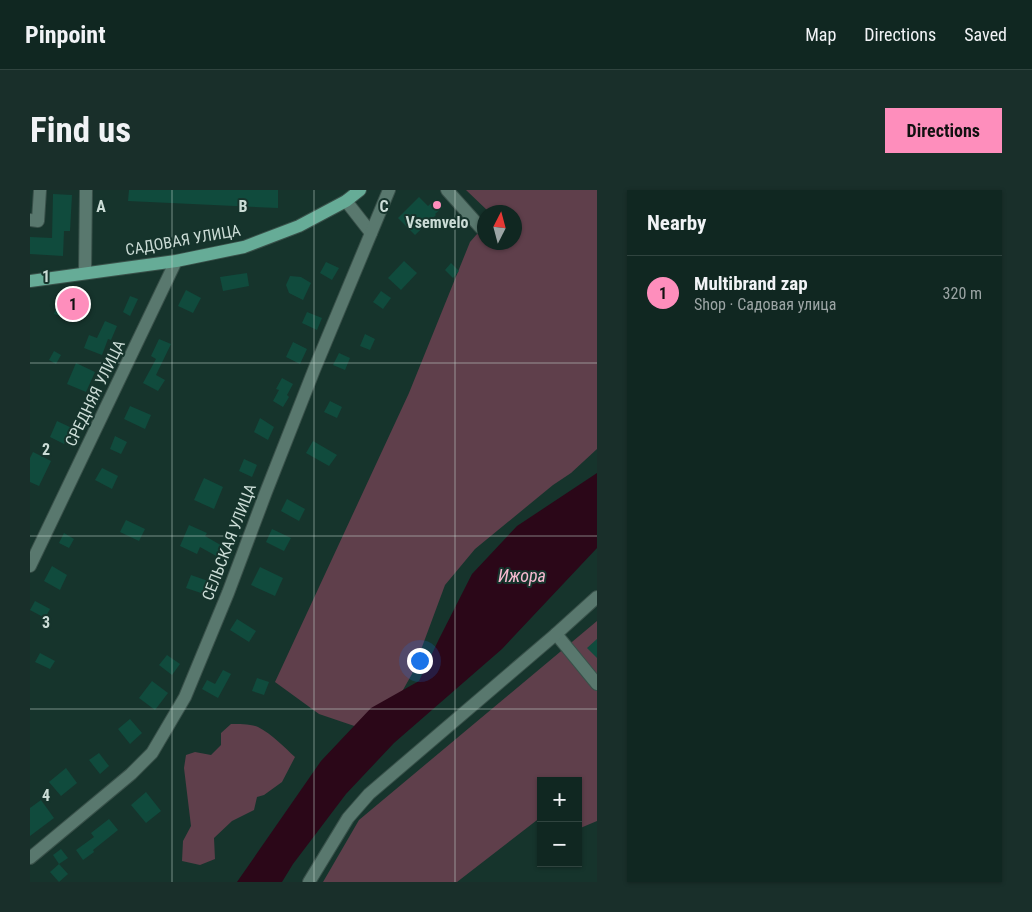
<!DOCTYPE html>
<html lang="en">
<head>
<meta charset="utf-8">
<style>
  :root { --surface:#102721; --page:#192f2a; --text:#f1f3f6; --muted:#9ca5a5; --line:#30443f; --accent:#fe8ebc }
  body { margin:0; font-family:"Roboto Condensed",sans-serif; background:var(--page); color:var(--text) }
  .controls { position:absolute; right:15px; bottom:15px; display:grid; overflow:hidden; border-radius:0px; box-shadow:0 1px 4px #0004 }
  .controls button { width:45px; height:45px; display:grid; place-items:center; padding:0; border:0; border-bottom:1px solid var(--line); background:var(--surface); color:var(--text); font:25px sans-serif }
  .compass { position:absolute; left:447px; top:15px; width:45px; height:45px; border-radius:50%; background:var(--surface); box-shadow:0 1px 4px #0004; rotate:6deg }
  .you { position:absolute; left:389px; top:470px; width:18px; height:18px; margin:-12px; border:4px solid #fff; border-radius:50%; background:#1a73e8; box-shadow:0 0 0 8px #1a73e833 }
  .badge { display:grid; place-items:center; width:32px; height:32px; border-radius:50%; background:var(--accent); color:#111; font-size:16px; font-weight:700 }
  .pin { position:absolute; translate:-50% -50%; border:2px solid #fff; box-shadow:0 1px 5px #0006 }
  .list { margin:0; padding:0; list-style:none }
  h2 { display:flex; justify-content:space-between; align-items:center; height:65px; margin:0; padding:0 20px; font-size:21px }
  h2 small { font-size:16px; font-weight:400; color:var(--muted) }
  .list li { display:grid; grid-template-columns:32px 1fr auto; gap:15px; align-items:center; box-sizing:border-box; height:75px; padding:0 20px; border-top:1px solid var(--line) }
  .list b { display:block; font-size:19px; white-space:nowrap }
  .list p { margin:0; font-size:16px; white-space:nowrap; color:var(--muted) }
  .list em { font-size:16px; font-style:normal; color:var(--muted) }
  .map { position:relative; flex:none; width:567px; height:692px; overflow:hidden; border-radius:0px }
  header { display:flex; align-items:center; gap:30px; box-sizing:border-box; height:70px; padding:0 25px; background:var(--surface); border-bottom:1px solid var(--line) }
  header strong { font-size:24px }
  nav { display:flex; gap:28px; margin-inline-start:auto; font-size:18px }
  .intro { display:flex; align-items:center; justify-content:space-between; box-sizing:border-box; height:120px; padding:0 30px }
  h1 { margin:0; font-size:35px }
  .button { padding:12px 22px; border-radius:0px; background:var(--accent); color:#111; font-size:18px; font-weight:700 }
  main { display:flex; gap:30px; padding:0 30px }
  aside { flex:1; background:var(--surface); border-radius:0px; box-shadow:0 1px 4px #0004 }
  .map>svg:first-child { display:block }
</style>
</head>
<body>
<header>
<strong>Pinpoint</strong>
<nav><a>Map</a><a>Directions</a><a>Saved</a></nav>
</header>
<div class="intro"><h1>Find us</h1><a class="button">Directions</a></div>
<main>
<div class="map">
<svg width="567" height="692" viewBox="0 0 567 692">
  <rect width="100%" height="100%" fill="#16342c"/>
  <g fill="#5f3f4b">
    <polygon points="436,0 567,0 567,259 541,283 523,295 445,359 415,395 382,484 348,544 289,524 245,492 379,203 440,52 454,36 454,52 484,52 484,22 459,22"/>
    <polygon points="567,431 567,631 548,639 548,591 511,591 511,627 427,692 293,692 329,630"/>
    <path d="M 201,534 C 209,534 221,534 228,537 C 242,544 254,557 265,567 L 252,592 L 234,605 L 227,607 L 224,620 L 202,631 L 184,648 L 185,669 L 170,675 L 152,671 L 153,651 L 161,636 L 154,578 L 156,565 L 165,562 L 181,565 L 191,555 L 191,543 Z"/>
  </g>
  <polygon fill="#2b0718" points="567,283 567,358 472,459 364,553 316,604 263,674 252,692 207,692 291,571 341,518 389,491 409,449 442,384 487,336"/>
  <g fill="#104b3d">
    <polygon points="99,0 248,0 248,18 98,11"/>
    <polygon points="23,4 42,5 40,41 34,41 33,66 0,64 0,47 22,48"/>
    <polygon points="389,7 398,16 406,9 413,17 405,24 406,25 385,45 368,28"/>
    <polygon points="374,71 387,83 371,100 358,88"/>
    <polygon points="296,72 309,78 302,90 290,83"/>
    <polygon points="421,73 429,81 423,88 415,80"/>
    <polygon points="217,83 219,96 193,101 190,87"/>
    <polygon points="260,86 271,87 281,93 273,110 259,103 256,95"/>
    <polygon points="156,100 171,108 163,123 148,116"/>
    <polygon points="351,101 361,108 353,119 343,112"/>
    <polygon points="100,106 108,109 100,126 93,122"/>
    <polygon points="28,112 45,112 39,129 24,124"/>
    <polygon points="277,122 292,128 287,140 272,133"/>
    <polygon points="75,131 87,136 81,150 78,149 72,165 54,158 59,145 67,148"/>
    <polygon points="335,144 345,149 340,160 330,156"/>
    <polygon points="129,149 141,154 126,185 135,190 128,201 113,193 126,169 121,166"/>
    <polygon points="263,152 277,159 270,174 256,167"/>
    <polygon points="24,161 31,165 26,174 19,170"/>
    <polygon points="309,163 320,168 315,180 303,175"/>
    <polygon points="46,173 65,182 56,202 37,194"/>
    <polygon points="252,188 263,194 257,205 259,207 253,217 243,211 249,200 246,199"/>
    <polygon points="300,211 312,217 307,228 294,222"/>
    <polygon points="100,216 121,225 115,239 94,229"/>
    <polygon points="230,228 244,237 238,250 224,242"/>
    <polygon points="27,231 42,238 34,254 20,247"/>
    <polygon points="85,246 97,252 91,264 80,259"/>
    <polygon points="283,251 307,265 299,276 276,263"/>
    <polygon points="3,262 21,271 9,296 0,292 0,268"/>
    <polygon points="214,269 227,275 222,287 209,281"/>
    <polygon points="72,278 88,286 82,299 65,290"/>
    <polygon points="174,288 193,297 184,319 164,310"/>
    <polygon points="257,309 275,319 269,331 251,321"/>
    <polygon points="96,330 115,339 109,351 90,342"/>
    <polygon points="159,335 177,343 175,346 194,357 188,367 170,357 167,364 150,356"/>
    <polygon points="242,339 261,348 254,361 236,352"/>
    <polygon points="34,343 44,349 39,358 29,353"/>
    <polygon points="22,376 37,385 30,400 14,391"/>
    <polygon points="230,377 253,388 245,406 221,395"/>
    <polygon points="161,385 178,391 174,404 156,398"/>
    <polygon points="5,411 20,419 15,428 0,420"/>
    <polygon points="207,429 226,441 219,452 200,440"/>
    <polygon points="567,449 567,468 557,458"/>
    <polygon points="10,463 25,471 20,479 5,472"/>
    <polygon points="137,465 150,474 142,485 129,475"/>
    <polygon points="193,480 201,484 188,508 172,499 177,490 185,494"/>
    <polygon points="227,488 239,492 234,505 222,501"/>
    <polygon points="122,491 138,503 125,520 109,508"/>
    <polygon points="100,529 112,543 100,554 88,539"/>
    <polygon points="69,563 79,576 70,584 59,570"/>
    <polygon points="36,578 47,593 31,606 19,592"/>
    <polygon points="116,602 131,621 116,633 101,615"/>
    <polygon points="11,610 24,628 0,646 0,618"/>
    <polygon points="79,629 88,640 63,660 64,662 53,670 46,660 64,647 61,643"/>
    <polygon points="31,659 38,668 29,674 23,665"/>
    <polygon points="29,674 38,684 29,692 20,682"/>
  </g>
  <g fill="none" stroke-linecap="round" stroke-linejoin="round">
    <g stroke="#39514a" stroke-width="14">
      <g id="minor">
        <polyline points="417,0 451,38"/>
        <polyline points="316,11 341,43"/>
        <polyline points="0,30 8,31 10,0"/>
        <polyline points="55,83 56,0"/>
        <polyline points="0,376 146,71"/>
        <polyline points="526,444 567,494"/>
        <polyline points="0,668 101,584 122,563 155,507 198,403 236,302 284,180 359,0"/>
        <polyline points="279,692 318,628 339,604 526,444 567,407"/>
      </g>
    </g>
    <g stroke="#39514a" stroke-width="14">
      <polyline id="major" points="0,91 146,71 214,57 269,36 316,11 330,0"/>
    </g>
    <use href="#minor" stroke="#59786e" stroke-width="12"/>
    <use href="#major" stroke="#66ac97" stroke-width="12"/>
  </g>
  <path fill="none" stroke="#cbdcd6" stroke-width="1" stroke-opacity="0.55" d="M 142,0 L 142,692M 284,0 L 284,692M 425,0 L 425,692M 0,173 L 567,173M 0,346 L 567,346M 0,519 L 567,519"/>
  <circle fill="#fe8ebc" stroke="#16342c" stroke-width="2" cx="407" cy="15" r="5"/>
  <g text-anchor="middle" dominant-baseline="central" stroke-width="4" stroke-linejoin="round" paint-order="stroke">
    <g font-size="16" font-weight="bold" fill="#cbdcd6" stroke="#16342c">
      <text x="407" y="32">Vsemvelo</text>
    </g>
    <g font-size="16" fill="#cbdcd6" stroke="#16342c">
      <text transform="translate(153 50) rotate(-10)">САДОВАЯ УЛИЦА</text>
      <text transform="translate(65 203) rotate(-64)">СРЕДНЯЯ УЛИЦА</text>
      <text transform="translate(199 352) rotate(-69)">СЕЛЬСКАЯ УЛИЦА</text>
    </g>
    <g font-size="18" font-style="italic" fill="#f7bad1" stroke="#16342c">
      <text x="492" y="385">Ижора</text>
    </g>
  </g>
  <g font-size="16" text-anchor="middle" font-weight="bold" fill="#cbdcd6" stroke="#16342c" stroke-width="4" stroke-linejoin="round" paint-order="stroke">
    <text x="71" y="22">A</text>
    <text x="213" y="22">B</text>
    <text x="354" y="22">C</text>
    <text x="16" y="92">1</text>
    <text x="16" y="265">2</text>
    <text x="16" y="438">3</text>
    <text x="16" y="611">4</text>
  </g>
</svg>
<div class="controls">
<button>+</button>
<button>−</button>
</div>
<svg class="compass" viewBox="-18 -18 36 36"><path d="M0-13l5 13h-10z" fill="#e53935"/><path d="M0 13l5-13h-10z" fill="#9ca5a5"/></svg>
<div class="you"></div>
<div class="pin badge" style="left:43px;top:114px">1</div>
</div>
<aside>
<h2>Nearby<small></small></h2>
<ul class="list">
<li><span class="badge">1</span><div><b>Multibrand zap</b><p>Shop · Садовая улица</p></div><em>320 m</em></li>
</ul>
</aside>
</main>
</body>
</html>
